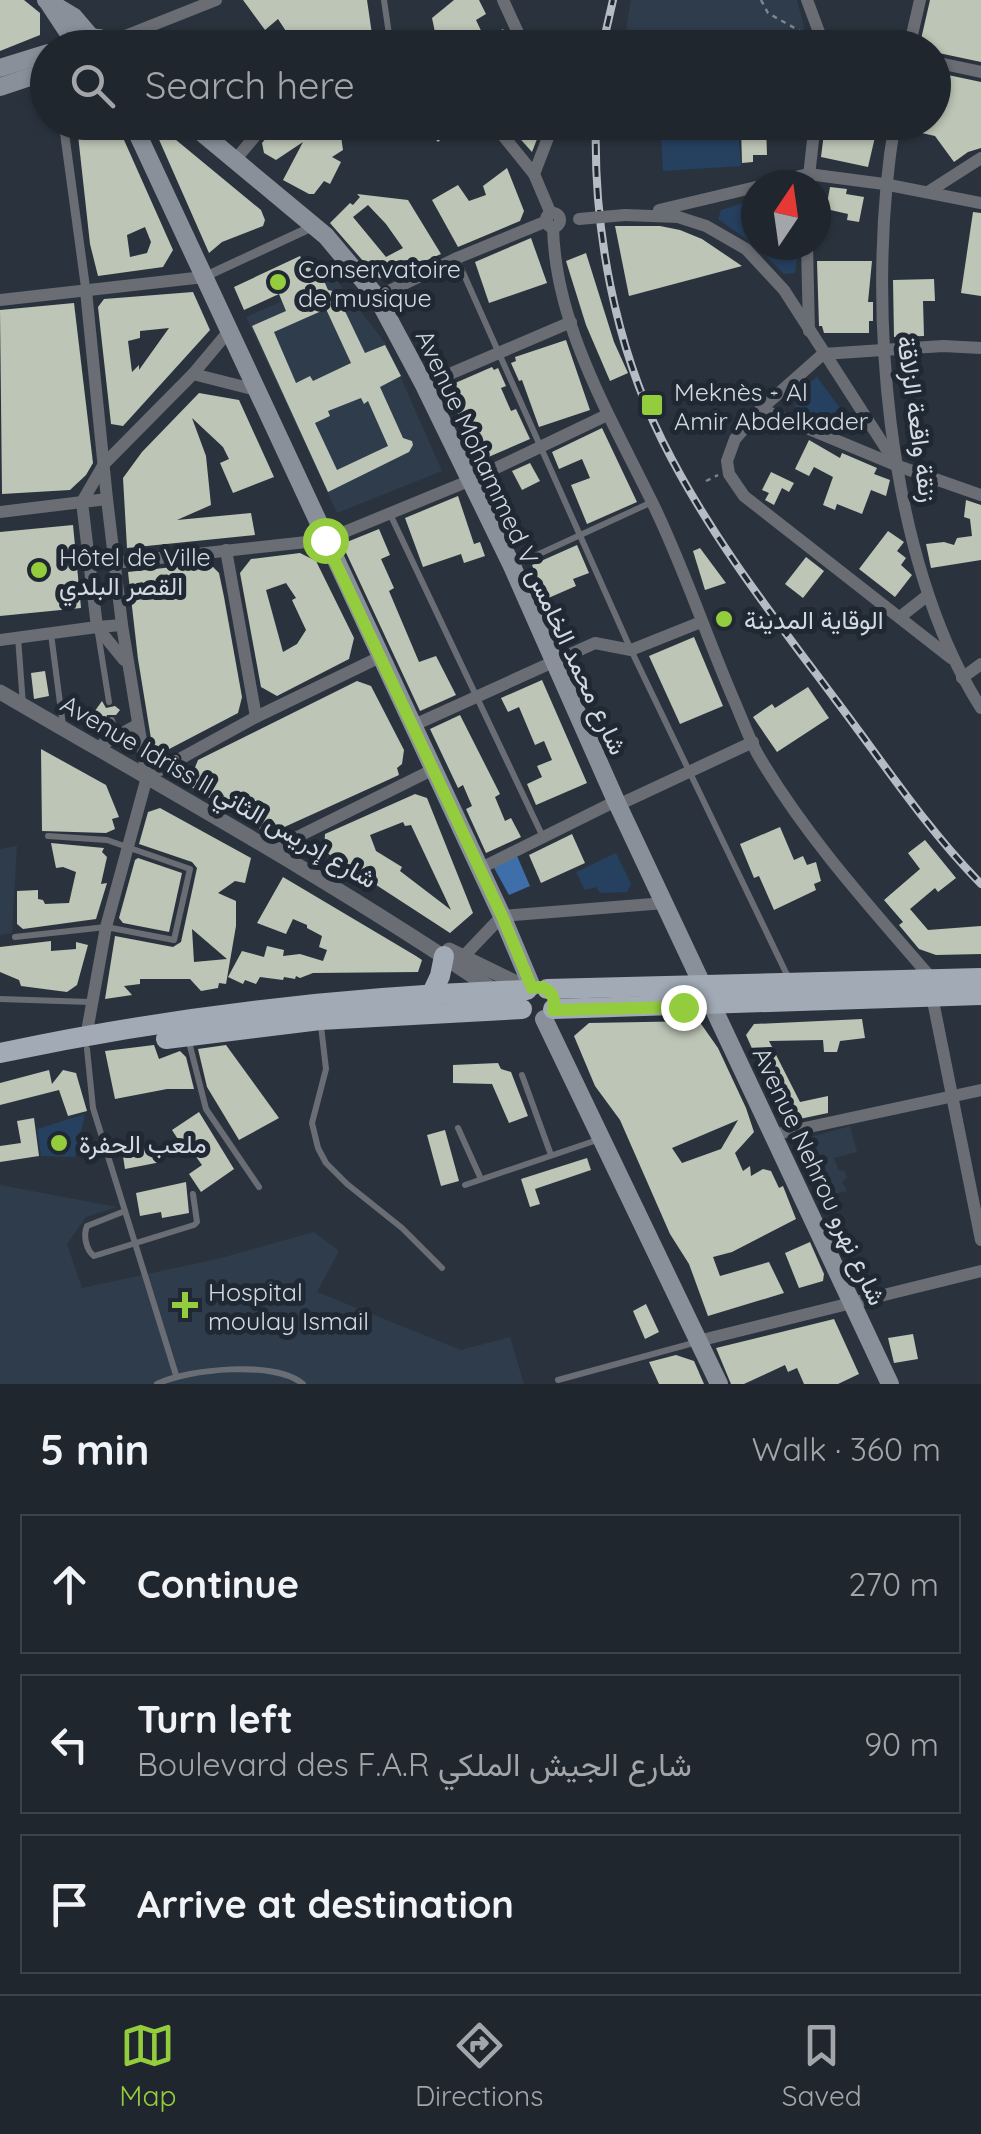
<!DOCTYPE html>
<html lang="en">
<head>
<meta charset="utf-8">
<style>
  :root { --surface:#20262e; --page:#282e36; --text:#f1f3f6; --muted:#a2a5aa; --line:#3d434a; --accent:#93cd3d }
  body { margin:0; font-family:Quicksand,Vazirmatn,sans-serif; background:var(--page); color:var(--text) }
  .compass { position:absolute; left:741px; top:170px; width:90px; height:90px; border-radius:50%; background:var(--surface); box-shadow:0 2px 8px #0004; rotate:13deg }
  .stop { position:absolute; width:30px; height:30px; margin:-22px; border:8px solid #93cd3d; border-radius:50%; background:#fff }
  .stop.end { background:#93cd3d; border-color:#fff; box-shadow:0 2px 10px #0008 }
  .list { margin:0; padding:0; list-style:none }
  h2 { display:flex; justify-content:space-between; align-items:center; height:130px; margin:0; padding:0 40px; font-size:42px }
  h2 small { font-size:32px; font-weight:400; color:var(--muted) }
  .list li { display:grid; grid-template-columns:65px 1fr auto; gap:30px; align-items:center; box-sizing:border-box; height:140px; margin:0 20px 20px; padding:0 20px; border:2px solid var(--line); border-radius:0px }
  .list b { display:block; font-size:38px; white-space:nowrap }
  .list p { margin:0; font-size:32px; white-space:nowrap; color:var(--muted) }
  .list em { font-size:32px; font-style:normal; color:var(--muted) }
  .icon { flex:none; width:55px; height:55px; fill:none; stroke:currentColor; stroke-width:2; stroke-linecap:round; stroke-linejoin:round }
  .map { position:relative; flex:none; width:981px; height:1384px; overflow:hidden }
  .search { position:absolute; background:var(--surface); box-shadow:0 2px 8px #0004; left:30px; right:30px; top:30px; height:110px; display:flex; align-items:center; gap:25px; box-sizing:border-box; padding:0 35px; border-radius:55px; color:var(--muted); font-size:38px }
  .sheet { height:610px; background:var(--surface) }
  nav { display:flex; justify-content:space-around; align-items:center; box-sizing:border-box; height:140px; border-top:2px solid var(--line); background:var(--surface); font-size:28px; color:var(--muted) }
  nav a { display:grid; justify-items:center; gap:5px }
  nav .on { color:var(--accent) }
  .map>svg:first-child { display:block }
</style>
</head>
<body>
<div class="map">
<svg width="981" height="1384" viewBox="0 0 981 1384">
  <rect width="100%" height="100%" fill="#2a333d"/>
  <g fill="#2f3c4c">
    <polygon points="631,0 797,0 809,47 623,48"/>
    <polygon points="335,278 386,344 442,471 337,513 246,317"/>
    <polygon points="17,846 12,933 0,935 0,849"/>
    <polygon points="850,1126 857,1152 834,1158 839,1171 844,1170 847,1177 842,1182 847,1191 822,1197 802,1151 807,1138"/>
    <polygon points="0,1185 117,1207 86,1217 67,1244 82,1288 217,1259 314,1232 339,1251 317,1292 461,1350 510,1337 524,1384 0,1384"/>
  </g>
  <g fill="#264060">
    <polygon points="738,128 741,166 663,171 661,133"/>
    <polygon points="756,199 756,245 799,245 795,273 784,274 756,246 718,219 721,210"/>
    <polygon points="817,377 860,435 798,417 793,395"/>
    <polygon points="616,853 631,884 627,892 600,893 596,887 585,890 576,872"/>
    <polygon points="85,1114 75,1157 41,1156 37,1129"/>
  </g>
  <polygon fill="#3f6faa" points="517,856 530,886 509,895 493,866"/>
  <g fill="#bdc5b6" fill-rule="evenodd">
    <polygon points="0,0 24,0 40,13 40,35 0,51"/>
    <polygon points="243,0 367,0 374,48 297,48 278,19 265,30"/>
    <polygon points="454,0 479,0 486,14 476,20 485,39 503,29 512,48 431,48 435,32 432,18"/>
    <polygon points="930,0 981,0 981,62 934,52 934,48 919,48"/>
    <polygon points="663,32 663,48 641,48 640,34"/>
    <polygon points="934,72 981,82 981,148 968,152 954,162 935,136 904,129 905,122 934,122"/>
    <path d="M 92,122 L 116,122 L 173,250 L 163,267 L 98,276 L 90,244 L 77,126 ZM 145,227 L 151,242 L 147,253 L 130,257 L 127,235 Z"/>
    <polygon points="290,122 361,122 341,136 343,150 332,157 341,162 330,184 324,181 314,194 309,194 283,180 303,142 276,160 264,153 262,143 276,126 291,134"/>
    <polygon points="420,122 460,122 438,142"/>
    <polygon points="505,122 538,122 539,134 532,152"/>
    <polygon points="766,125 767,155 753,155 753,162 742,163 741,126"/>
    <polygon points="825,125 875,137 868,167 821,157"/>
    <polygon points="164,130 261,210 265,220 263,226 222,242 209,253 157,135"/>
    <polygon points="507,168 524,211 520,221 458,247 432,200 458,185 469,201 486,195 483,186"/>
    <polygon points="830,187 847,189 846,194 864,197 859,222 847,220 848,214 826,209"/>
    <path d="M 357,194 L 408,200 L 441,254 L 390,276 L 387,280 L 377,277 L 330,223 L 350,203 L 353,205 L 360,197 ZM 368,205 L 386,224 L 403,248 L 386,257 L 353,217 Z"/>
    <polygon points="973,212 981,213 981,296 961,293"/>
    <polygon points="615,226 660,226 680,230 702,239 742,266 629,296"/>
    <polygon points="531,238 547,283 489,303 475,262"/>
    <polygon points="586,253 614,342 628,373 610,381 586,325 566,261"/>
    <path d="M 300,256 L 305,267 L 316,262 L 328,290 L 342,293 L 342,305 L 365,353 L 385,345 L 401,376 L 380,387 L 403,438 L 412,441 L 413,445 L 409,452 L 328,492 L 252,326 L 286,311 L 279,294 L 244,310 L 234,287 ZM 326,309 L 351,363 L 313,381 L 310,376 L 296,383 L 274,332 ZM 361,398 L 364,404 L 368,401 L 388,446 L 337,470 L 315,423 L 330,416 L 328,411 Z"/>
    <polygon points="817,261 872,261 868,302 873,302 873,321 869,321 869,333 824,333 822,326 819,326"/>
    <polygon points="934,279 935,301 923,301 924,336 894,337 893,280"/>
    <path d="M 193,292 L 210,330 L 123,426 L 111,424 L 98,307 L 104,299 ZM 169,328 L 139,370 L 139,365 L 132,372 L 128,341 L 140,338 L 140,331 Z"/>
    <polygon points="74,303 93,463 86,475 70,490 2,494 0,310"/>
    <polygon points="566,340 590,410 539,427 522,380 519,381 511,363 516,361 515,357"/>
    <polygon points="492,367 494,370 498,368 506,386 501,388 511,411 516,409 530,439 479,461 446,387"/>
    <polygon points="199,393 239,400 274,477 233,493 220,463 229,459 223,447 192,418 206,456 211,505 177,520 251,513 255,535 127,548 123,478 142,452"/>
    <polygon points="602,428 637,502 587,524 571,485 590,478 582,459 559,469 552,452"/>
    <polygon points="809,440 840,458 842,453 877,468 874,474 890,480 886,496 871,490 862,514 837,504 835,510 823,505 833,477 814,467 809,476 795,469"/>
    <polygon points="530,463 540,481 522,490 512,471"/>
    <polygon points="771,472 794,483 789,492 782,488 774,505 765,500 769,493 762,490"/>
    <polygon points="458,496 474,544 480,542 485,556 464,563 461,554 423,567 405,518"/>
    <polygon points="966,500 981,505 981,560 931,568 926,544 944,542 954,545 957,538 972,536 970,519 964,517"/>
    <polygon points="73,525 81,608 0,616 0,532"/>
    <polygon points="379,529 390,555 381,559 394,588 389,591 419,662 436,656 456,695 420,711 342,544"/>
    <polygon points="888,531 904,542 897,551 906,558 901,565 912,575 895,597 859,569"/>
    <polygon points="577,545 589,573 573,579 576,586 546,599 532,565"/>
    <polygon points="700,548 726,583 705,590 693,551"/>
    <path d="M 300,553 L 316,561 L 354,638 L 349,659 L 277,696 L 261,687 L 240,573 L 251,559 ZM 286,583 L 296,598 L 292,600 L 306,630 L 297,644 L 283,652 L 266,590 Z"/>
    <polygon points="806,557 824,571 803,598 785,584"/>
    <polygon points="209,563 219,573 224,597 242,697 238,713 154,757 138,659 128,572"/>
    <polygon points="694,637 723,706 680,724 649,656"/>
    <polygon points="45,671 49,696 34,699 31,673"/>
    <polygon points="542,680 587,783 536,805 527,784 542,777 537,766 552,760 544,741 535,745 519,707 508,712 501,698"/>
    <polygon points="357,681 371,686 404,750 402,764 397,768 399,775 269,834 188,785 198,760"/>
    <polygon points="808,687 829,718 777,752 753,717 772,704 775,708"/>
    <polygon points="102,701 106,708 115,706 120,710 116,715 107,715 103,732 87,722"/>
    <polygon points="460,715 500,794 495,797 505,821 511,818 521,837 486,853 466,809 472,806 463,785 458,788 430,729"/>
    <polygon points="41,749 106,785 119,817 112,819 115,829 106,833 42,831"/>
    <path d="M 415,794 L 427,798 L 473,913 L 450,933 L 324,851 L 325,834 ZM 403,822 L 405,826 L 411,825 L 451,910 L 400,871 L 402,867 L 376,851 L 370,835 Z"/>
    <path d="M 160,808 L 251,858 L 245,883 L 235,881 L 218,893 L 236,901 L 236,926 L 226,984 L 219,983 L 218,988 L 201,991 L 190,979 L 140,979 L 140,984 L 124,986 L 132,995 L 105,999 L 115,936 L 173,947 L 181,942 L 197,868 L 192,862 L 139,844 L 148,812 ZM 192,929 L 227,959 L 194,962 Z"/>
    <polygon points="780,827 794,860 803,856 807,865 816,862 821,881 814,884 816,890 774,910 759,876 754,878 740,844"/>
    <polygon points="572,834 585,863 541,883 529,855"/>
    <polygon points="925,840 956,878 938,892 935,888 910,909 928,930 981,926 981,954 936,955 919,949 899,925 903,922 884,900 920,869 908,853"/>
    <polygon points="51,843 104,848 102,852 107,857 101,884 107,883 96,919 23,929 17,924 17,891 38,890 38,899 43,900 45,904 69,903 76,872 63,867 56,868"/>
    <polygon points="138,858 182,873 169,932 123,923 119,918 135,860"/>
    <polygon points="283,877 416,956 422,960 418,972 313,973 300,978 296,976 295,979 284,977 283,980 260,977 256,984 245,980 243,984 228,977 242,951 264,957 267,946 284,950 283,956 300,954 323,961 327,950 319,947 322,936 307,928 307,925 293,919 286,934 257,923"/>
    <polygon points="51,941 51,951 76,949 76,942 88,945 77,985 67,992 21,986 19,980 0,972 0,947"/>
    <polygon points="862,1019 865,1038 840,1041 837,1052 824,1052 823,1040 769,1041 800,1102 828,1096 828,1113 785,1122 746,1035 754,1024"/>
    <path d="M 699,1021 L 718,1048 L 746,1108 L 754,1132 L 735,1153 L 743,1171 L 750,1166 L 751,1176 L 763,1169 L 771,1171 L 779,1188 L 783,1186 L 796,1219 L 732,1252 L 713,1257 L 720,1276 L 769,1262 L 784,1293 L 708,1316 L 689,1264 L 670,1234 L 620,1120 L 595,1086 L 574,1036 L 589,1023 ZM 738,1120 L 721,1149 L 682,1163 L 672,1148 Z"/>
    <polygon points="154,1045 159,1059 180,1051 186,1057 194,1089 167,1089 115,1099 105,1051"/>
    <polygon points="226,1045 279,1118 239,1140 207,1087 198,1049"/>
    <polygon points="498,1063 501,1069 511,1072 528,1116 509,1123 492,1084 453,1083 453,1065"/>
    <polygon points="49,1070 52,1084 63,1070 76,1073 87,1111 68,1116 59,1090 0,1105 0,1083"/>
    <polygon points="199,1112 234,1169 201,1192 189,1174 202,1165 189,1147 185,1150 172,1130"/>
    <polygon points="34,1118 39,1156 0,1162 0,1146 21,1143 17,1121"/>
    <polygon points="445,1130 459,1181 441,1186 427,1135"/>
    <polygon points="153,1144 161,1162 125,1169 122,1150"/>
    <polygon points="587,1158 591,1170 535,1189 540,1204 530,1207 521,1179"/>
    <polygon points="186,1182 189,1213 162,1218 161,1212 140,1216 136,1193"/>
    <polygon points="810,1242 824,1274 823,1281 799,1288 785,1253"/>
    <polygon points="646,1304 659,1332 645,1339 633,1311"/>
    <polygon points="834,1319 859,1374 838,1384 804,1384 797,1368 788,1372 785,1365 744,1384 731,1384 716,1348"/>
    <polygon points="913,1334 918,1359 894,1363 888,1338"/>
    <polygon points="676,1355 694,1361 704,1384 659,1384 649,1362"/>
  </g>
  <g fill="none" stroke-linecap="round" stroke-linejoin="round">
    <g stroke="#7e858e" stroke-width="2.5" stroke-dasharray="5 5" stroke-linecap="butt">
      <polyline points="761,0 768,13 805,34 808,32"/>
      <polyline points="706,481 718,475"/>
    </g>
    <g stroke="#6a6e74" stroke-width="6">
      <polyline points="384,0 391,48"/>
      <polyline points="457,259 631,650 789,979"/>
      <polyline points="390,514 543,837"/>
      <polyline points="513,566 652,502"/>
      <polyline points="98,633 109,702"/>
      <polyline points="51,634 63,726"/>
      <polyline points="18,637 23,705"/>
      <polyline points="112,720 115,737"/>
      <polyline points="15,937 106,927 174,940 190,869 107,840 48,836"/>
      <polyline points="0,999 90,1002"/>
      <polyline points="321,1026 326,1069 312,1123 318,1148 326,1163 347,1184 402,1228 442,1268"/>
      <polyline points="189,1042 206,1109 259,1187"/>
      <polyline points="87,1049 93,1108 176,1375"/>
      <polyline points="522,1075 551,1155"/>
      <polyline points="458,1128 481,1179"/>
      <polyline points="465,1185 600,1139"/>
      <path d="M 125,1211 L 87,1226 C 83,1235 86,1250 94,1256 L 194,1225 L 197,1222 L 193,1194"/>
      <polyline points="558,1380 697,1342"/>
      <path d="M 157,1384 C 188,1369 275,1360 303,1384"/>
    </g>
    <g stroke="#6a6e74" stroke-width="9">
      <polyline points="63,122 86,291"/>
      <polyline points="204,277 314,226"/>
    </g>
    <g stroke="#6a6e74" stroke-width="12">
      <polyline points="503,0 525,48"/>
      <polyline points="807,0 825,48"/>
      <polyline points="110,42 216,0"/>
      <polyline points="826,43 852,48"/>
      <polyline points="909,48 920,0"/>
      <polyline points="934,62 981,72"/>
      <polyline points="492,122 534,174 551,214"/>
      <path d="M 895,122 C 865,295 885,558 981,708"/>
      <polyline points="235,160 267,122"/>
      <polyline points="534,174 549,135 548,122"/>
      <polyline points="763,185 808,174 884,184 981,203"/>
      <polyline points="808,185 815,122"/>
      <polyline points="928,192 981,158"/>
      <polyline points="659,210 756,187"/>
      <circle cx="553" cy="220" r="7"/>
      <polyline points="625,215 678,217 706,226 746,249 784,290 896,464"/>
      <path d="M 553,227 C 555,325 610,416 652,502 C 683,565 705,633 733,698 C 741,716 748,736 757,753 C 805,836 871,908 933,980"/>
      <polyline points="807,245 809,331"/>
      <polyline points="86,291 107,499"/>
      <polyline points="377,297 457,258 547,221"/>
      <polyline points="0,300 204,277"/>
      <polyline points="193,374 256,390"/>
      <polyline points="424,385 571,322"/>
      <polyline points="761,409 898,466 981,495"/>
      <polyline points="82,502 104,464 193,374 229,331"/>
      <polyline points="0,512 107,499 122,625 97,627 82,502"/>
      <polyline points="226,550 256,717"/>
      <polyline points="114,563 325,540 471,480 607,415"/>
      <polyline points="900,617 928,595"/>
      <polyline points="0,640 97,627 124,660"/>
      <polyline points="951,658 744,496 729,474 727,461 735,439 761,409 823,354 943,346 981,348"/>
      <polyline points="962,678 981,664"/>
      <polyline points="412,726 595,643 631,650 701,622"/>
      <polyline points="96,748 137,725"/>
      <polyline points="147,777 256,717 380,657"/>
      <polyline points="618,805 753,742"/>
      <polyline points="273,849 432,770"/>
      <polyline points="479,869 616,801"/>
      <polyline points="463,957 502,916 665,903"/>
      <polyline points="932,996 981,1240"/>
      <polyline points="86,1037 106,927 147,777 122,625"/>
      <polyline points="772,1135 981,1090"/>
      <polyline points="698,1341 981,1271"/>
    </g>
    <g stroke="#6a6e74" stroke-width="15">
      <path d="M 0,692 C 168,790 338,884 498,993"/>
      <polyline points="449,950 527,988"/>
    </g>
    <g stroke="#899099" stroke-width="18">
      <polyline points="46,0 74,17 91,37"/>
      <polyline points="48,2 75,43"/>
      <path d="M 71,48 C 85,34 102,34 116,48"/>
      <polyline points="0,68 48,53"/>
      <polyline points="0,87 48,71"/>
      <polyline points="132,122 502,916 532,987"/>
      <polyline points="189,122 326,236 377,297 424,385 512,566 616,801 890,1384"/>
      <polyline points="544,1019 719,1384"/>
    </g>
    <g stroke="#a1aab5" stroke-width="20">
      <polyline points="547,989 981,978"/>
      <polyline points="431,995 440,976 444,956"/>
      <polyline points="553,1009 981,995"/>
      <polyline points="166,1039 320,1020 522,1009"/>
      <path d="M 0,1053 C 173,1016 351,996 527,990"/>
    </g>
    <g stroke="#b6bcc4" stroke-width="8">
      <g id="rail">
        <polyline points="602,48 613,0"/>
        <path d="M 596,122 C 593,228 615,345 662,440 C 708,533 773,616 835,699 C 882,761 926,828 981,884"/>
      </g>
    </g>
    <use href="#rail" stroke="#202933" stroke-width="4" stroke-dasharray="11" stroke-linecap="butt"/>
    <polyline stroke="#6a6e74" stroke-width="12" points="579,219 625,215"/>
  </g>
  <g fill="none" stroke-linecap="round" stroke-linejoin="round">
    <path stroke="#93cd3d" stroke-width="12" d="M 325,540 L 502,916 L 532,988 C 547,984 557,995 553,1010 L 683,1007"/>
  </g>
  <g fill="#93cd3d" stroke="#202933" stroke-width="4">
    <circle cx="278" cy="282" r="10"/>
    <rect x="640" y="393" width="24" height="24" rx="5"/>
    <circle cx="39" cy="570" r="10"/>
    <circle cx="724" cy="619" r="10"/>
    <circle cx="59" cy="1143" r="10"/>
    <path d="M180 1290h10v10h10v10h-10v10h-10v-10h-10v-10h10z"/>
  </g>
  <g text-anchor="middle" dominant-baseline="central" stroke-width="10" stroke-linejoin="round" paint-order="stroke">
    <g font-size="25" fill="#d3d9e0" stroke="#202933" text-anchor="start">
      <text x="298" y="268">Conservatoire<tspan x="298" dy="29">de musique</tspan></text>
      <text x="674" y="391">Meknès - Al<tspan x="674" dy="29">Amir Abdelkader</tspan></text>
      <text x="59" y="556">Hôtel de Ville<tspan x="59" dy="29">القصر البلدي</tspan></text>
      <text x="744" y="619">الوقاية المدينة</text>
      <text x="79" y="1143">ملعب الحفرة</text>
      <text x="208" y="1291">Hospital<tspan x="208" dy="29">moulay Ismail</tspan></text>
    </g>
    <g font-size="25" fill="#d3d9e0" stroke="#202933">
      <text transform="translate(918 419) rotate(82)">زنقة واقعة الزلاقة</text>
      <text transform="translate(522 542) rotate(65)">Avenue Mohammed V شارع محمد الخامس</text>
      <text transform="translate(219 791) rotate(30)">Avenue Idriss II شارع إدريس الثاني</text>
      <text transform="translate(820 1176) rotate(65)">Avenue Nehrou شارع نهرو</text>
    </g>
  </g>
</svg>
<svg class="compass" viewBox="-18 -18 36 36"><path d="M0-13l5 13h-10z" fill="#e53935"/><path d="M0 13l5-13h-10z" fill="#a2a5aa"/></svg>
<div class="stop" style="left:325px;top:540px"></div>
<div class="stop end" style="left:683px;top:1007px"></div>
<div class="search"><svg class="icon" aria-label="search" viewBox="0 0 24 24"><circle cx="10" cy="10" r="6"/><path d="M15 15l6 6"/></svg>Search here</div>
</div>
<section class="sheet">
<h2>5 min<small>Walk · 360 m</small></h2>
<ul class="list">
<li><svg class="icon" aria-label="ahead" viewBox="0 0 24 24"><path d="M12 20V5M6 11l6-6 6 6"/></svg><div><b>Continue</b></div><em>270 m</em></li>
<li><svg class="icon" aria-label="left" viewBox="0 0 24 24"><path d="M17 20v-9H6M10 6l-5 5 5 5"/></svg><div><b>Turn left</b><p>Boulevard des F.A.R شارع الجيش الملكي</p></div><em>90 m</em></li>
<li><svg class="icon" aria-label="arrive" viewBox="0 0 24 24"><path d="M6 21V4h12l-3 4 3 4H6"/></svg><div><b>Arrive at destination</b></div></li>
</ul>
</section>
<nav>
<a class="on"><svg class="icon" aria-label="map" viewBox="0 0 24 24"><path d="M3 6l6-2 6 2 6-2v14l-6 2-6-2-6 2zM9 4v14M15 6v14"/></svg>Map</a>
<a><svg class="icon" aria-label="directions" viewBox="0 0 24 24"><path d="M12 3l9 9-9 9-9-9zM9 14v-3h6M13 9l2 2-2 2"/></svg>Directions</a>
<a><svg class="icon" aria-label="saved" viewBox="0 0 24 24"><path d="M7 4h10v16l-5-4-5 4z"/></svg>Saved</a>
</nav>
</body>
</html>
